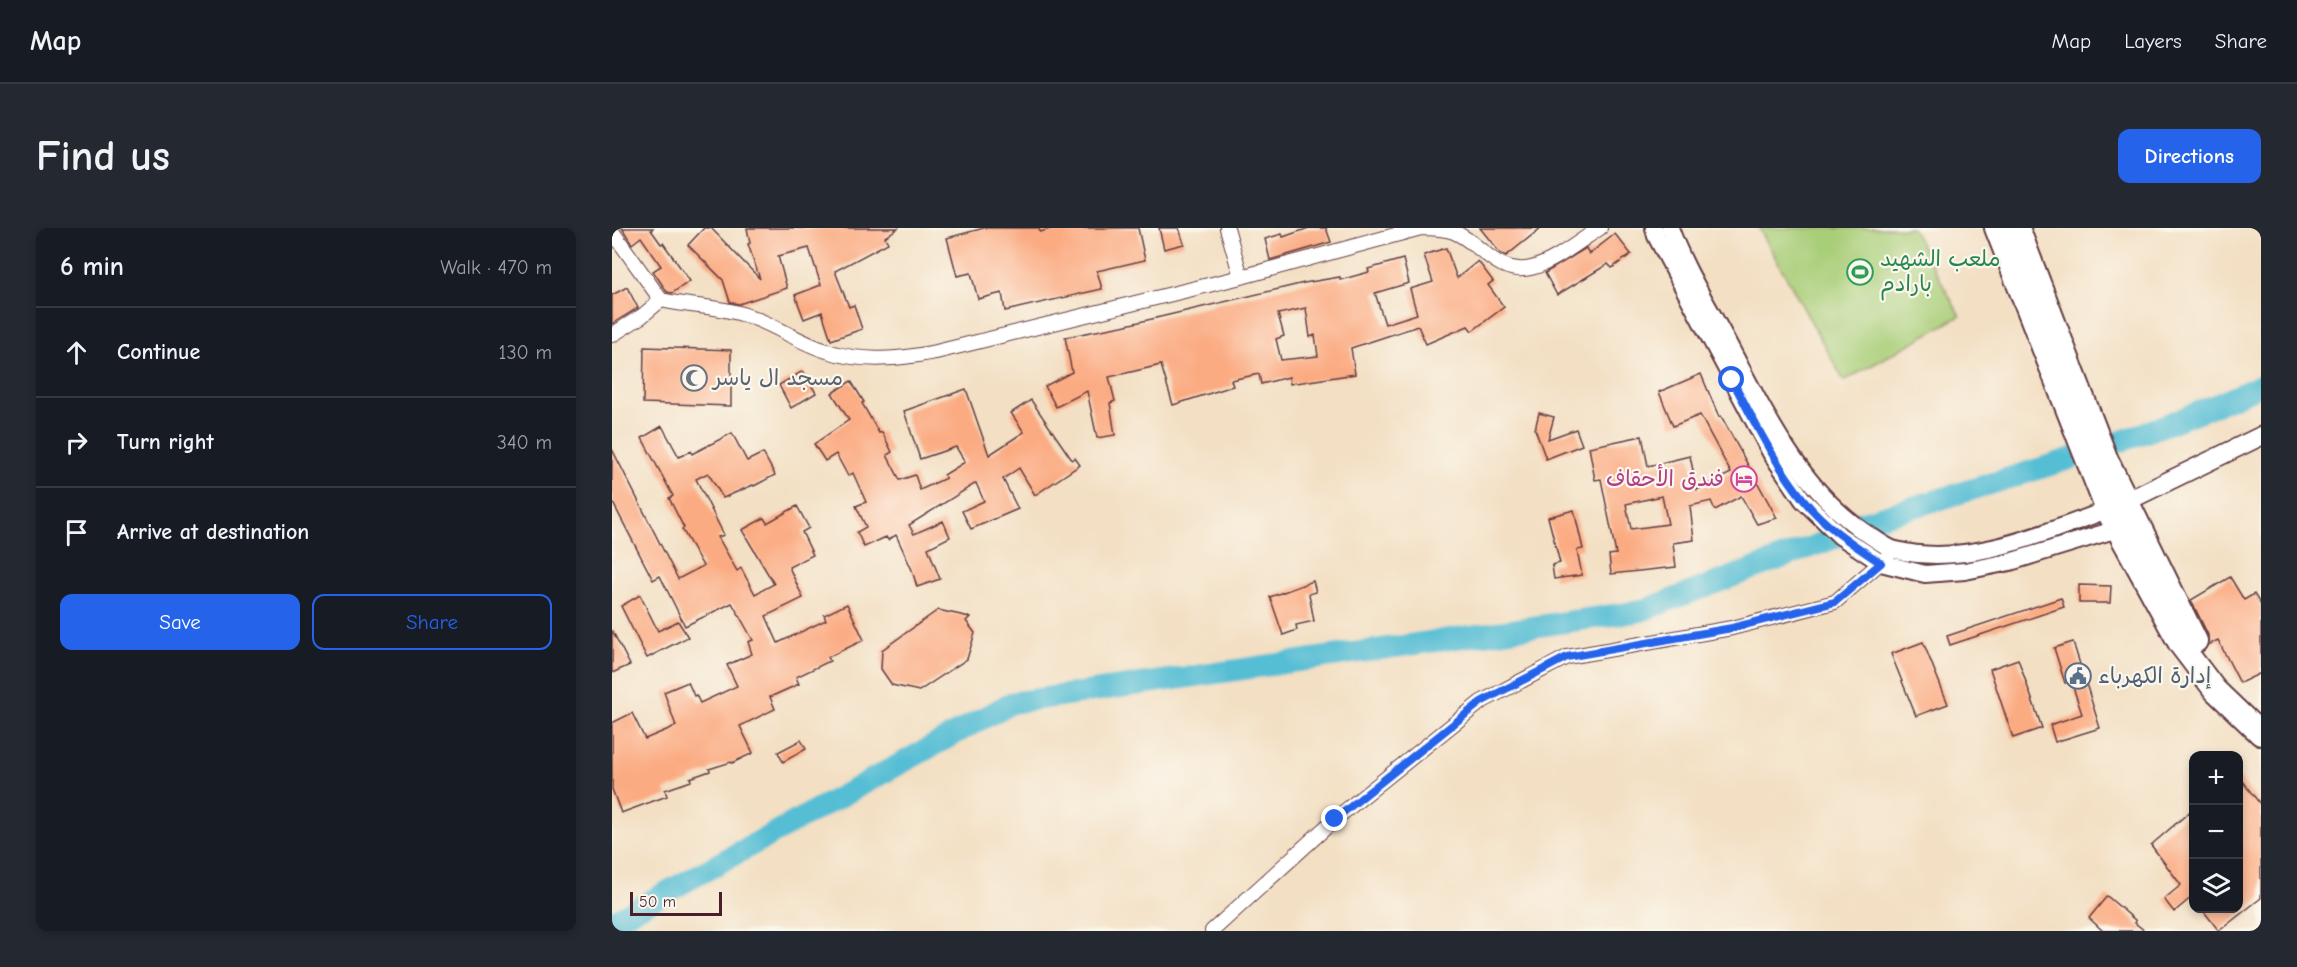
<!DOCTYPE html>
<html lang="en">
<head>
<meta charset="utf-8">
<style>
  :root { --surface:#171b24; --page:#242831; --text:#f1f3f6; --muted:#9ea1a6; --line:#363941; --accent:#2563eb }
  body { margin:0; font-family:"Comic Neue","Playpen Sans Arabic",sans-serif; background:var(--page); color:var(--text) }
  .controls { position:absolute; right:18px; bottom:18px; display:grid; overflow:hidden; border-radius:12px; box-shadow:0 3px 9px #0003 }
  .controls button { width:54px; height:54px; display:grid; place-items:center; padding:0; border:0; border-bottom:2px solid var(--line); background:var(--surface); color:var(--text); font:30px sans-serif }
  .scale { position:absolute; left:18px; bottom:15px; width:92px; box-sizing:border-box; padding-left:6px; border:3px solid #4a1f2b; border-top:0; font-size:16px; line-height:21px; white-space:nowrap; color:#4a1f2b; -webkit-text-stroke:4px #fbf7ec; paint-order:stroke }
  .stop { position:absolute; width:18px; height:18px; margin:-14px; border:4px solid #2563eb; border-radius:50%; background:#fff }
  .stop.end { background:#2563eb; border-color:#fff; box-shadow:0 2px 6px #0008 }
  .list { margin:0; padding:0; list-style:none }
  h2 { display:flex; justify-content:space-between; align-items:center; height:78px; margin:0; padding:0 24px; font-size:26px }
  h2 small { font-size:20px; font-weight:400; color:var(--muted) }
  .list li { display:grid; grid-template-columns:39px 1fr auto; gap:18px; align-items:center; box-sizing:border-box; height:90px; padding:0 24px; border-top:2px solid var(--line) }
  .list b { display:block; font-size:22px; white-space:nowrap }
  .list em { font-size:20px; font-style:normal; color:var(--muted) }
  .actions { display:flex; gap:12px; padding:18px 24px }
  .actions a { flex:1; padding:14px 0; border:2px solid var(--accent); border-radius:12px; text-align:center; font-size:21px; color:var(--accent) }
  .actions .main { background:var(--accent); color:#fff }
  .icon { flex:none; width:33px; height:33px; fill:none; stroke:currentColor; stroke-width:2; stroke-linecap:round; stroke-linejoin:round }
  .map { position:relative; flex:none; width:1649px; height:703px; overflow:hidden; border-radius:12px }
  header { display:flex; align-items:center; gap:36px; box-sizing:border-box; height:84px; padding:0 30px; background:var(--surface); border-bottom:2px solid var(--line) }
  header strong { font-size:28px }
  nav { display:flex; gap:33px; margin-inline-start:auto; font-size:21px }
  .intro { display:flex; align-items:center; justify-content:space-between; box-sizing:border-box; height:144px; padding:0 36px }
  h1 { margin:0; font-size:42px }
  .button { padding:15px 27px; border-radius:12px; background:var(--accent); color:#fff; font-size:21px; font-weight:700 }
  main { display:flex; gap:36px; padding:0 36px }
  aside { flex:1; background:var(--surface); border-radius:12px; box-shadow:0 3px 9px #0003 }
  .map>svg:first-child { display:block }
</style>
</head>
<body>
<header>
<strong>Map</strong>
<nav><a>Map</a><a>Layers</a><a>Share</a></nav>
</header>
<div class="intro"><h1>Find us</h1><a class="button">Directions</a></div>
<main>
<aside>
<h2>6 min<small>Walk · 470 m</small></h2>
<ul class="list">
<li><svg class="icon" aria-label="ahead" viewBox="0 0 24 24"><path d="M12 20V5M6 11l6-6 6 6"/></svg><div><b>Continue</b></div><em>130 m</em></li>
<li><svg class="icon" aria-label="right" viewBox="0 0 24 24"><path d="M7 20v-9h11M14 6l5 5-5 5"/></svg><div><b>Turn right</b></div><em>340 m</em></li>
<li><svg class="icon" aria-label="arrive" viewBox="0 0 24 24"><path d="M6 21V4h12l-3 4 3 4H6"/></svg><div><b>Arrive at destination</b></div></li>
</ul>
<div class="actions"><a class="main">Save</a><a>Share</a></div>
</aside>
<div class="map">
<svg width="1649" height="703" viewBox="0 0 1649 703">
  <rect width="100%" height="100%" fill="#fbf7ec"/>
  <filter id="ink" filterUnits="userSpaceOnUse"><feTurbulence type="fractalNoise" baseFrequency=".0167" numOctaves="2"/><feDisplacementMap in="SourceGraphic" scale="12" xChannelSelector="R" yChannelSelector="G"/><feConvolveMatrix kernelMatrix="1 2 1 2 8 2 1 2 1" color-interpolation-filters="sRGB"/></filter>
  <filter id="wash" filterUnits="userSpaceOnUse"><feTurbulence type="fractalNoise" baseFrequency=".008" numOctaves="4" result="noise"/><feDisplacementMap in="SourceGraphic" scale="24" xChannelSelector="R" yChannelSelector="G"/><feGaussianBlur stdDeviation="1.35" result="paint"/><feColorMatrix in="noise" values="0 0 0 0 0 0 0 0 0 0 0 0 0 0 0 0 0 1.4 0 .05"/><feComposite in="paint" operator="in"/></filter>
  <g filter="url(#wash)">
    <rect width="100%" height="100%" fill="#f3dfc3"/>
    <polygon fill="#a9ce78" stroke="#7a7652" stroke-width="1.5" points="1147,0 1300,0 1348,88 1232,153"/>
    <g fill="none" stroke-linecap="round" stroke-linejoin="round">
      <path stroke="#57bed4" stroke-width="22" d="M 0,694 L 399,475 L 1029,383 L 1228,308 L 1241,297 C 1379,256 1518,217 1649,157"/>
    </g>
    <g id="blocks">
      <g fill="#fbab82" fill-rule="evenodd">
        <polygon points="10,0 41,0 39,2 49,16 51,15 78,53 60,65 55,64 41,43 49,38 29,9 20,16"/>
        <polygon points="92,0 99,0 148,51 136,16 138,15 135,0 286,0 273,9 276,15 223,43 237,79 242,77 250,101 219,112 210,84 192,91 183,67 209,57 197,20 166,28 175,60 127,76 118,74 111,52 76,17"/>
        <polygon points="372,0 427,0 428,4 441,0 526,0 533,32 485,43 490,61 393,83 390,65 366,71 359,45 345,48 335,10"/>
        <polygon points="547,0 567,0 572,16 552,21"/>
        <polygon points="697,0 714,0 719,14 658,32 653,11 670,6 671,9"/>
        <polygon points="868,0 929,0 894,28 888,25"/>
        <polygon points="1003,6 1019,26 1000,40 996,36 945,67 933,45 974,20 977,26"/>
        <path d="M 834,20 L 845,50 L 866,33 L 881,53 L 876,57 L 892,79 L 860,103 L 856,98 L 814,116 L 806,98 L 739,120 L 743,146 L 678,156 L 677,149 L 649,156 L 647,146 L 619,152 L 621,158 L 561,177 L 549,137 L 497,149 L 503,173 L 498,175 L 503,207 L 485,210 L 475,163 L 444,179 L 433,158 L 460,144 L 453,109 L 510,98 L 692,55 L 728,49 L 728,52 L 757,44 L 756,41 L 791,31 L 797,55 L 763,65 L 773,96 L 805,86 L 798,61 L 821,54 L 812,27 ZM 694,80 L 698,109 L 703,107 L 706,128 L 669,132 L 664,111 L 672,108 L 666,86 Z"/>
        <polygon points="15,59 26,80 0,96 0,67"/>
        <polygon points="32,119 119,122 119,178 31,175"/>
        <polygon points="191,143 204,165 179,180 167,157"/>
        <path d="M 1089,146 L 1107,189 L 1109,188 L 1165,290 L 1145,296 L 1129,268 L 1103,282 L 1099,273 L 1078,278 L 1082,312 L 1061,315 L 1064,339 L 999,346 L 997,327 L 1004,326 L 989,251 L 983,252 L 977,219 L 1030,208 L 1036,238 L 1078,228 L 1085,262 L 1119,245 L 1088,187 L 1061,198 L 1047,164 ZM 1050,268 L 1056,296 L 1019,301 L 1014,276 Z"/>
        <polygon points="239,153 252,174 250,175 267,205 270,204 280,224 275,227 288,252 303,247 308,262 334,250 332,247 353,234 344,219 308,231 292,183 354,161 377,227 412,204 399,185 419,172 460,232 463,230 468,237 423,267 407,240 391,251 406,281 359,301 350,283 372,273 364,255 297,297 302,306 331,293 338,309 316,320 328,351 305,359 300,342 284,307 276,312 274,309 252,319 245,304 254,299 244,278 254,274 241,245 236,248 224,226 213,233 202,216 237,192 220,165"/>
        <polygon points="927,185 942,189 936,211 964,201 970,217 934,231 923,201"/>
        <polygon points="50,198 67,229 79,223 80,226 120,205 135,233 151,225 163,247 142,258 141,257 111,270 96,245 84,251 112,307 106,309 125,343 129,340 143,366 162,356 130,302 152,290 155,295 185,278 197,300 190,304 201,327 177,339 191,370 154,388 166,415 214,392 212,387 235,376 252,412 216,429 218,433 184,449 187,456 158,469 163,481 128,498 141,525 120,535 119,534 97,541 98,543 78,550 79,553 53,562 55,568 9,585 0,561 0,495 20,485 33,511 64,498 52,464 76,454 82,468 84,467 88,475 125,458 115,437 140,426 136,414 141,412 120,375 73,398 48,348 41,352 0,273 0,221 66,351 91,338 70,301 72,300 57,270 61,268 30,210"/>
        <polygon points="962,282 971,321 965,322 970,347 942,351 940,337 948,335 936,289"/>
        <polygon points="1618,349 1632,372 1642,366 1649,377 1649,445 1628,455 1606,412 1596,417 1596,407 1579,372"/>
        <polygon points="701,353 704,364 697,366 702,393 684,397 685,402 671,407 658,369"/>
        <polygon points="1467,357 1499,358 1498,375 1467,375"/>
        <polygon points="28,367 46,403 66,393 76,409 35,430 9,378"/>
        <polygon points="1449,370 1452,379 1338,417 1335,408"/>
        <polygon points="326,382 358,389 354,393 363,405 355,431 307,463 280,457 269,441 270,422"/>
        <polygon points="0,402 18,437 0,445"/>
        <polygon points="1311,414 1336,476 1304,488 1279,426"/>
        <polygon points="1461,414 1488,500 1443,514 1438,497 1470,486 1459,453 1453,455 1442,420"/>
        <polygon points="1406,431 1430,500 1401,510 1378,441"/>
        <polygon points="189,512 194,521 171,534 166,524"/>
        <polygon points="1626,548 1649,577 1649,670 1607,703 1590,681 1626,681"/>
        <polygon points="1581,581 1581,668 1562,684 1552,671 1569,657 1539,617"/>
        <polygon points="1495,668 1524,693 1523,695 1533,703 1491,703 1477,690"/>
      </g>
    </g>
  </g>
  <g filter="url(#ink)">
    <use href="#blocks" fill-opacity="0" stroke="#633c42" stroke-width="1.5"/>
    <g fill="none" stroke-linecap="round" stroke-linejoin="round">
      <g stroke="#633c42" stroke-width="16">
        <g id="minor">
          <polyline points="615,0 629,49"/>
          <path d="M 0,3 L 49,72 C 79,79 110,78 139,89 C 165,98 188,115 215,123 C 251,135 288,131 324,124 L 629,49 L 809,0 C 820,0 831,0 842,4 C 869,15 885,48 919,40 C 941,35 969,12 988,0"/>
          <polyline points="0,107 30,88 49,72"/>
          <polyline points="600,703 723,591 869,474 955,429 1120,400 1223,374 1275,329"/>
        </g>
      </g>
      <g stroke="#633c42" stroke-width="20">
        <g id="tertiary">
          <polyline points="1042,0 1044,8 1159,225 1191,272 1228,308 1269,335 1313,346 1353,343 1398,334 1515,298"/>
          <path d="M 1058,0 C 1071,37 1092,71 1111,106 C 1150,178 1187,264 1260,309 C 1267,313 1275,320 1284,322 C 1352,340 1432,305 1495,282"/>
        </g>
      </g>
      <g stroke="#633c42" stroke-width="21">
        <polyline id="secondary" points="1505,278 1649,208"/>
      </g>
      <g stroke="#633c42" stroke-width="26">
        <g id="trunk">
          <polyline points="1384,0 1495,282 1568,416 1603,462 1649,506"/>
          <polyline points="1406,0 1494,230 1584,413"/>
        </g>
      </g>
      <use href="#minor" stroke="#fff" stroke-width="14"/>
      <use href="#tertiary" stroke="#fff" stroke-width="16"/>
      <use href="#secondary" stroke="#fff" stroke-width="18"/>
      <use href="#trunk" stroke="#fff" stroke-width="22"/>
    </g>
  </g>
  <g fill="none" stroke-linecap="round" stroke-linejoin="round" filter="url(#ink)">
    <path stroke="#2563eb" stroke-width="8" d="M 723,591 L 869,474 L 955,429 L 1120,400 L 1223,374 L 1269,335 C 1241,316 1212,298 1191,271 C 1162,235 1142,192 1120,152"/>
  </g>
  <defs>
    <g id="stadium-ring" transform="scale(1.35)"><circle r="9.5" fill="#fbf7ec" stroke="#2e9e5b" stroke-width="1.5"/><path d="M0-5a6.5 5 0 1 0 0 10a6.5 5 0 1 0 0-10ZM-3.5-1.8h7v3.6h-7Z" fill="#2e9e5b"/></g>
    <g id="mosque-ring" transform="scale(1.35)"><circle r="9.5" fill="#fbf7ec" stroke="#6b7280" stroke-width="1.5"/><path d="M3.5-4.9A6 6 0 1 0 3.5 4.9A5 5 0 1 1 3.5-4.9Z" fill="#6b7280"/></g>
    <g id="hotel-ring" transform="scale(1.35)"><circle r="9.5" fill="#fbf7ec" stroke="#d1479c" stroke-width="1.5"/><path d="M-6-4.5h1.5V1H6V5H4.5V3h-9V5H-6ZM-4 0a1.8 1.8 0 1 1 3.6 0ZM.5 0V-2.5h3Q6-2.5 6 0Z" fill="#d1479c"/></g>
    <g id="civic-ring" transform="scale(1.35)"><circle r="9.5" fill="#fbf7ec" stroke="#5c6f8a" stroke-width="1.5"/><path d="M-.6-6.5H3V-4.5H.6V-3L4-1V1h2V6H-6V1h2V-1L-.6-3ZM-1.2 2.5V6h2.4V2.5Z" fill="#5c6f8a"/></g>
  </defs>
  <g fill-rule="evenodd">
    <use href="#stadium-ring" x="1248" y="44"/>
    <use href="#mosque-ring" x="82" y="150"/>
    <use href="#hotel-ring" x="1132" y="251"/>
    <use href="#civic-ring" x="1466" y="448"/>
  </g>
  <g text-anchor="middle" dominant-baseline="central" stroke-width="4.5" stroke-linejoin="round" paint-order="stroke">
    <g font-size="22" fill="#27864d" stroke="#fbf7ec" text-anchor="start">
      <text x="1268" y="31">ملعب الشهيد<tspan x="1268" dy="25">بارادم</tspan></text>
    </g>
    <g font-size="22" fill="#5b616d" stroke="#fbf7ec" text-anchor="start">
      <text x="101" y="150">مسجد ال ياسر</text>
    </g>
    <g font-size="22" fill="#b23c85" stroke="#fbf7ec" text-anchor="end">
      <text x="1112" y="251">فندق الأحقاف</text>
    </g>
    <g font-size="22" fill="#4e5e75" stroke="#fbf7ec" text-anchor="start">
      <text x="1486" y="448">إدارة الكهرباء</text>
    </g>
  </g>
</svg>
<div class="controls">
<button>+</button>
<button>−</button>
<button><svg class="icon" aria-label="layers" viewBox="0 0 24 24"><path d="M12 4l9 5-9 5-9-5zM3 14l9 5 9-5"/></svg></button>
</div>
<div class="scale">50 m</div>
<div class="stop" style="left:1120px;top:152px"></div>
<div class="stop end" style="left:723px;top:591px"></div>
</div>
</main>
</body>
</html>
